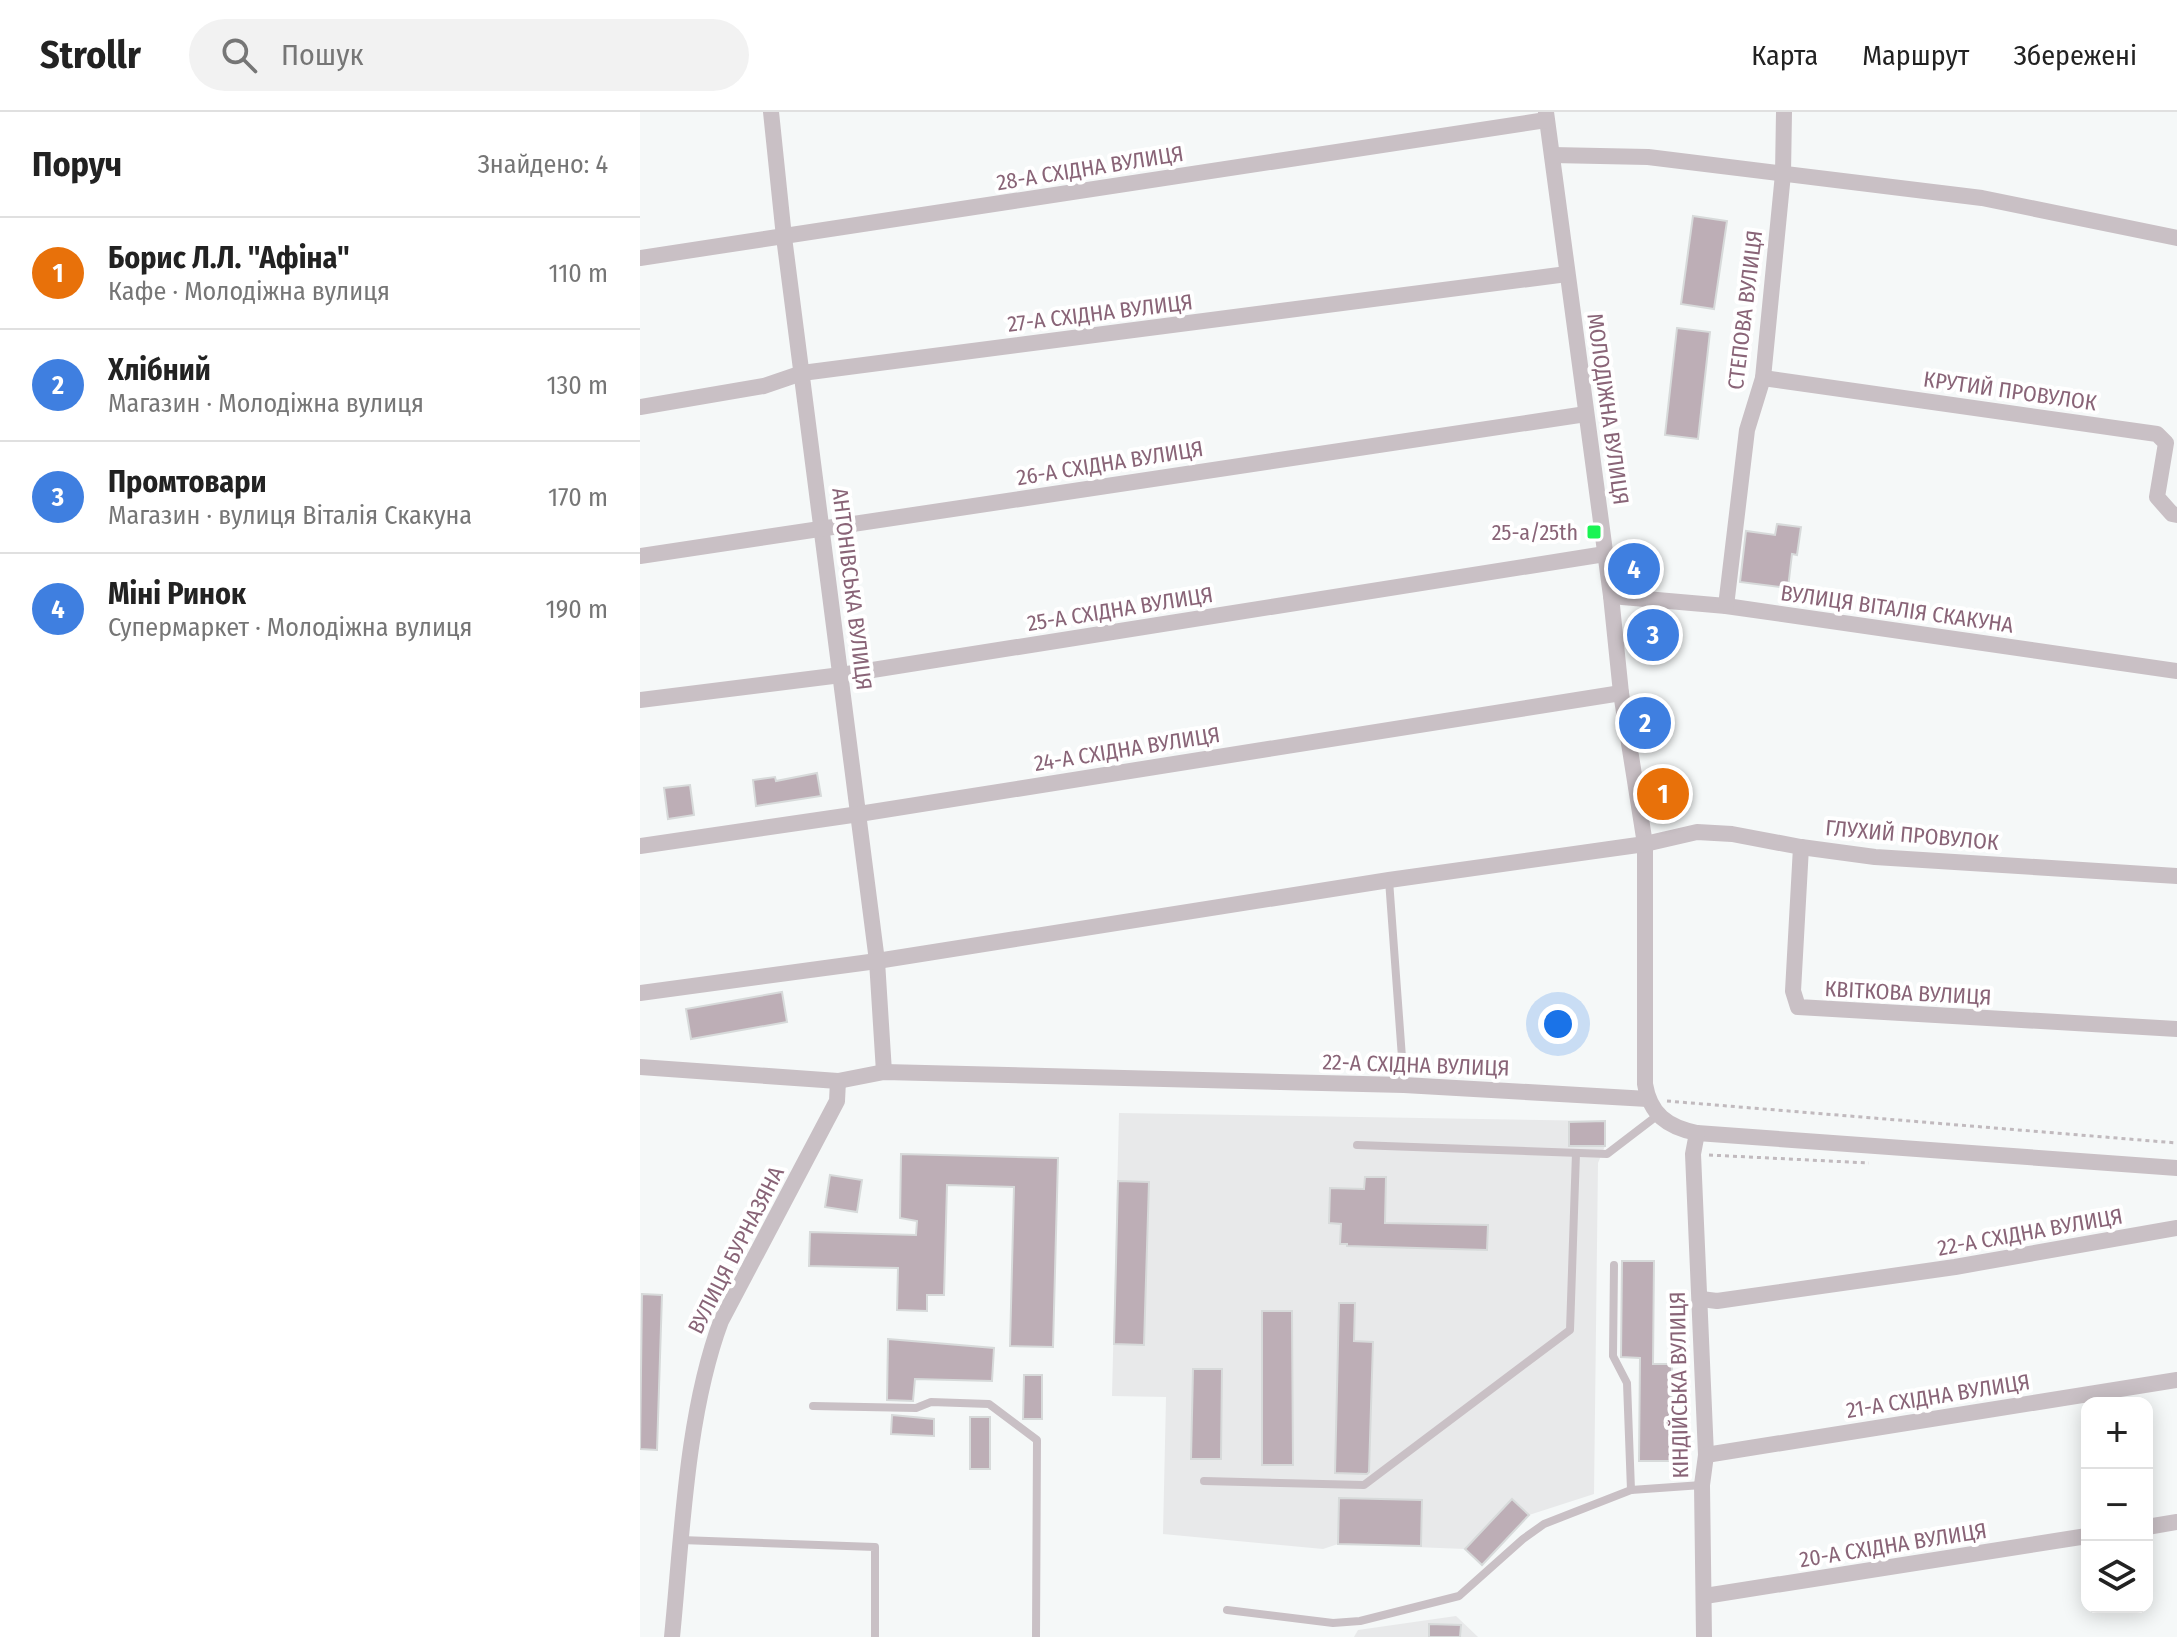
<!DOCTYPE html>
<html lang="uk">
<head>
<meta charset="utf-8">
<style>
  :root { --surface:#fff; --page:#f2f2f2; --text:#222; --muted:#767676; --line:#e0e0e0; --accent:#7c3aed }
  body { margin:0; font-family:"Fira Sans Condensed",sans-serif; background:var(--page); color:var(--text) }
  .controls { position:absolute; right:24px; bottom:24px; display:grid; overflow:hidden; border-radius:16px; box-shadow:0 4px 20px #0003 }
  .controls button { width:72px; height:72px; display:grid; place-items:center; padding:0; border:0; border-bottom:2px solid var(--line); background:var(--surface); color:var(--text); font:40px sans-serif }
  .you { position:absolute; left:918px; top:912px; width:28px; height:28px; margin:-20px; border:6px solid #fff; border-radius:50%; background:#1a73e8; box-shadow:0 0 0 12px #1a73e833 }
  .badge { display:grid; place-items:center; width:52px; height:52px; border-radius:50%; background:var(--accent); color:#fff; font-size:26px; font-weight:700 }
  .pin { position:absolute; translate:-50% -50%; border:4px solid #fff; box-shadow:0 2px 8px #0006 }
  .list { margin:0; padding:0; list-style:none }
  h2 { display:flex; justify-content:space-between; align-items:center; height:104px; margin:0; padding:0 32px; font-size:34px }
  h2 small { font-size:26px; font-weight:400; color:var(--muted) }
  .list li { display:grid; grid-template-columns:52px 1fr auto; gap:24px; align-items:center; box-sizing:border-box; height:112px; padding:0 32px; border-top:2px solid var(--line) }
  .list b { display:block; font-size:30px; white-space:nowrap }
  .list p { margin:0; font-size:26px; white-space:nowrap; color:var(--muted) }
  .list em { font-size:26px; font-style:normal; color:var(--muted) }
  .icon { flex:none; width:44px; height:44px; fill:none; stroke:currentColor; stroke-width:2; stroke-linecap:round; stroke-linejoin:round }
  .map { position:relative; flex:none; width:1537px; height:1525px; overflow:hidden }
  header { display:flex; align-items:center; gap:48px; box-sizing:border-box; height:112px; padding:0 40px; background:var(--surface); border-bottom:2px solid var(--line) }
  header strong { font-size:38px }
  nav { display:flex; gap:44px; margin-inline-start:auto; font-size:28px }
  .search { width:560px; height:72px; background:var(--page); display:flex; align-items:center; gap:20px; box-sizing:border-box; padding:0 28px; border-radius:44px; color:var(--muted); font-size:30px }
  main { display:flex }
  aside { flex:1; background:var(--surface) }
  .map>svg:first-child { display:block }
</style>
</head>
<body>
<header>
<strong>Strollr</strong>
<div class="search"><svg class="icon" aria-label="search" viewBox="0 0 24 24"><circle cx="10" cy="10" r="6"/><path d="M15 15l6 6"/></svg>Пошук</div>
<nav><a>Карта</a><a>Маршрут</a><a>Збережені</a></nav>
</header>
<main>
<aside>
<h2>Поруч<small>Знайдено: 4</small></h2>
<ul class="list">
<li><span class="badge" style="background:#e8710a">1</span><div><b>Борис Л.Л. &quot;Афіна&quot;</b><p>Кафе · Молодіжна вулиця</p></div><em>110 m</em></li>
<li><span class="badge" style="background:#3f7fe0">2</span><div><b>Хлібний</b><p>Магазин · Молодіжна вулиця</p></div><em>130 m</em></li>
<li><span class="badge" style="background:#3f7fe0">3</span><div><b>Промтовари</b><p>Магазин · вулиця Віталія Скакуна</p></div><em>170 m</em></li>
<li><span class="badge" style="background:#3f7fe0">4</span><div><b>Міні Ринок</b><p>Супермаркет · Молодіжна вулиця</p></div><em>190 m</em></li>
</ul>
</aside>
<div class="map">
<svg width="1537" height="1525" viewBox="0 0 1537 1525">
  <rect width="100%" height="100%" fill="#f5f8f8"/>
  <g fill="#e8e9ea">
    <polygon points="479,1001 965,1009 965,1034 958,1051 954,1382 889,1403 842,1453 825,1437 698,1432 683,1437 523,1422 526,1285 472,1284"/>
    <polygon points="816,1504 838,1525 714,1525 718,1518"/>
  </g>
  <g fill="#bdaeb6" stroke="#d7dada" stroke-width="2">
    <polygon points="1053,104 1087,109 1074,197 1041,192"/>
    <polygon points="1037,216 1070,220 1058,327 1025,323"/>
    <polygon points="1137,412 1161,415 1157,443 1152,442 1148,476 1100,470 1106,419 1135,423"/>
    <polygon points="177,661 181,684 116,694 113,668 135,665 136,669"/>
    <polygon points="50,673 54,703 28,707 24,676"/>
    <polygon points="142,880 147,910 51,927 46,897"/>
    <polygon points="965,1009 965,1034 929,1034 929,1010"/>
    <polygon points="261,1042 418,1046 413,1235 370,1234 374,1075 307,1073 304,1183 287,1183 287,1199 257,1198 258,1156 169,1154 170,1120 276,1123 277,1109 260,1106"/>
    <polygon points="190,1063 222,1068 217,1100 185,1095"/>
    <polygon points="725,1065 746,1065 745,1111 848,1113 847,1138 707,1134 707,1132 700,1132 701,1112 689,1111 690,1076 724,1077"/>
    <polygon points="478,1069 509,1070 504,1233 474,1232"/>
    <polygon points="982,1149 1014,1149 1013,1252 1032,1252 1030,1349 999,1349 1000,1246 981,1245"/>
    <polygon points="2,1182 22,1183 17,1338 0,1337"/>
    <polygon points="699,1191 715,1191 714,1229 733,1230 729,1360 727,1362 695,1361"/>
    <polygon points="622,1199 652,1199 653,1353 622,1353"/>
    <polygon points="248,1227 354,1236 352,1269 275,1267 273,1289 247,1288"/>
    <polygon points="553,1257 582,1257 581,1347 551,1347"/>
    <polygon points="384,1263 402,1263 402,1307 383,1307"/>
    <polygon points="252,1303 294,1307 294,1324 251,1322"/>
    <rect x="330" y="1305" width="20" height="52"/>
    <polygon points="699,1386 782,1388 781,1434 698,1432"/>
    <polygon points="872,1387 889,1403 842,1453 825,1437"/>
    <polygon points="789,1512 821,1513 820,1525 789,1525"/>
  </g>
  <g fill="none" stroke-linecap="round" stroke-linejoin="round">
    <g stroke="#c1babe" stroke-width="3" stroke-dasharray="4 4" stroke-linecap="butt">
      <polyline points="1027,989 1537,1031"/>
      <polyline points="1069,1043 1229,1051"/>
    </g>
    <g stroke="#c9c0c5" stroke-width="8">
      <polyline points="749,768 764,973"/>
      <polyline points="717,1033 967,1042 1018,1003"/>
      <polyline points="974,1153 973,1244 987,1271 991,1378"/>
      <polyline points="173,1294 276,1296 291,1290 349,1292 397,1328 396,1525"/>
      <polyline points="564,1369 724,1373 930,1218 936,1041"/>
      <polyline points="41,1428 235,1435 235,1525"/>
      <polyline points="587,1498 693,1511 720,1509 819,1484 883,1427 904,1412 991,1378 1062,1373"/>
    </g>
    <g stroke="#c9c0c5" stroke-width="16">
      <polyline points="131,0 144,125 237,849 244,960"/>
      <path d="M 906,0 L 971,484 L 981,581 L 1005,732 L 1005,972 C 1010,1002 1027,1015 1057,1021 L 1537,1056"/>
      <polyline points="912,43 1008,45 1342,86 1537,126"/>
      <polyline points="0,146 906,8"/>
      <polyline points="1123,266 1517,322 1526,331 1517,385 1532,402 1537,403"/>
      <polyline points="0,295 124,274 162,261 927,162"/>
      <polyline points="0,444 946,302"/>
      <polyline points="971,484 1086,494 1537,559"/>
      <polyline points="1086,494 1107,318 1123,266 1143,62 1144,0"/>
      <polyline points="0,588 201,563 965,442"/>
      <polyline points="0,734 219,702 981,581"/>
      <polyline points="1161,735 1153,879 1158,895 1537,917"/>
      <polyline points="0,881 237,849 749,768 1005,732 1057,720 1092,722 1161,735 1235,745 1537,764"/>
      <polyline points="0,955 198,969 244,960 764,973 1008,987"/>
      <polyline points="1057,1021 1053,1042 1066,1343 1062,1373 1064,1525"/>
      <polyline points="1061,1187 1077,1189 1315,1155 1537,1116"/>
      <polyline points="1066,1343 1537,1268"/>
      <polyline points="1507,1415 1537,1410"/>
      <polyline points="1065,1484 1447,1424"/>
      <path d="M 32,1525 C 42,1425 46,1303 81,1209 L 197,989 L 198,969"/>
    </g>
  </g>
  <rect fill="#19f453" stroke="#fff" stroke-width="3" x="946" y="412" width="16" height="16" rx="4"/>
  <g text-anchor="middle" dominant-baseline="central" stroke-width="8" stroke-linejoin="round" paint-order="stroke">
    <g font-size="22" fill="#896477" stroke="#fff">
      <text transform="translate(450 56) rotate(-9)">28-А СХІДНА ВУЛИЦЯ</text>
      <text transform="translate(1105 198) rotate(-83)">СТЕПОВА ВУЛИЦЯ</text>
      <text transform="translate(460 201) rotate(-7)">27-А СХІДНА ВУЛИЦЯ</text>
      <text transform="translate(1370 279) rotate(8)">КРУТИЙ ПРОВУЛОК</text>
      <text transform="translate(968 297) rotate(82)">МОЛОДІЖНА ВУЛИЦЯ</text>
      <text transform="translate(470 351) rotate(-9)">26-А СХІДНА ВУЛИЦЯ</text>
      <text transform="translate(212 477) rotate(83)">АНТОНІВСЬКА ВУЛИЦЯ</text>
      <text transform="translate(480 497) rotate(-9)">25-А СХІДНА ВУЛИЦЯ</text>
      <text transform="translate(1257 497) rotate(8)">ВУЛИЦЯ ВІТАЛІЯ СКАКУНА</text>
      <text transform="translate(487 637) rotate(-9)">24-А СХІДНА ВУЛИЦЯ</text>
      <text transform="translate(1272 723) rotate(5)">ГЛУХИЙ ПРОВУЛОК</text>
      <text transform="translate(1268 881) rotate(3)">КВІТКОВА ВУЛИЦЯ</text>
      <text transform="translate(776 953) rotate(2)">22-А СХІДНА ВУЛИЦЯ</text>
      <text transform="translate(1390 1120) rotate(-10)">22-А СХІДНА ВУЛИЦЯ</text>
      <text transform="translate(96 1138) rotate(-63)">ВУЛИЦЯ БУРНАЗЯНА</text>
      <text transform="translate(1039 1273) rotate(-91)">КІНДІЙСЬКА ВУЛИЦЯ</text>
      <text transform="translate(1298 1284) rotate(-9)">21-А СХІДНА ВУЛИЦЯ</text>
      <text transform="translate(1253 1433) rotate(-9)">20-А СХІДНА ВУЛИЦЯ</text>
    </g>
    <g font-size="22" fill="#896477" stroke="#fff" text-anchor="end">
      <text x="938" y="420">25-а/25th</text>
    </g>
  </g>
</svg>
<div class="controls">
<button>+</button>
<button>−</button>
<button><svg class="icon" aria-label="layers" viewBox="0 0 24 24"><path d="M12 4l9 5-9 5-9-5zM3 14l9 5 9-5"/></svg></button>
</div>
<div class="you"></div>
<div class="pin badge" style="left:1023px;top:682px;background:#e8710a">1</div>
<div class="pin badge" style="left:1005px;top:611px;background:#3f7fe0">2</div>
<div class="pin badge" style="left:1013px;top:523px;background:#3f7fe0">3</div>
<div class="pin badge" style="left:994px;top:457px;background:#3f7fe0">4</div>
</div>
</main>
</body>
</html>
